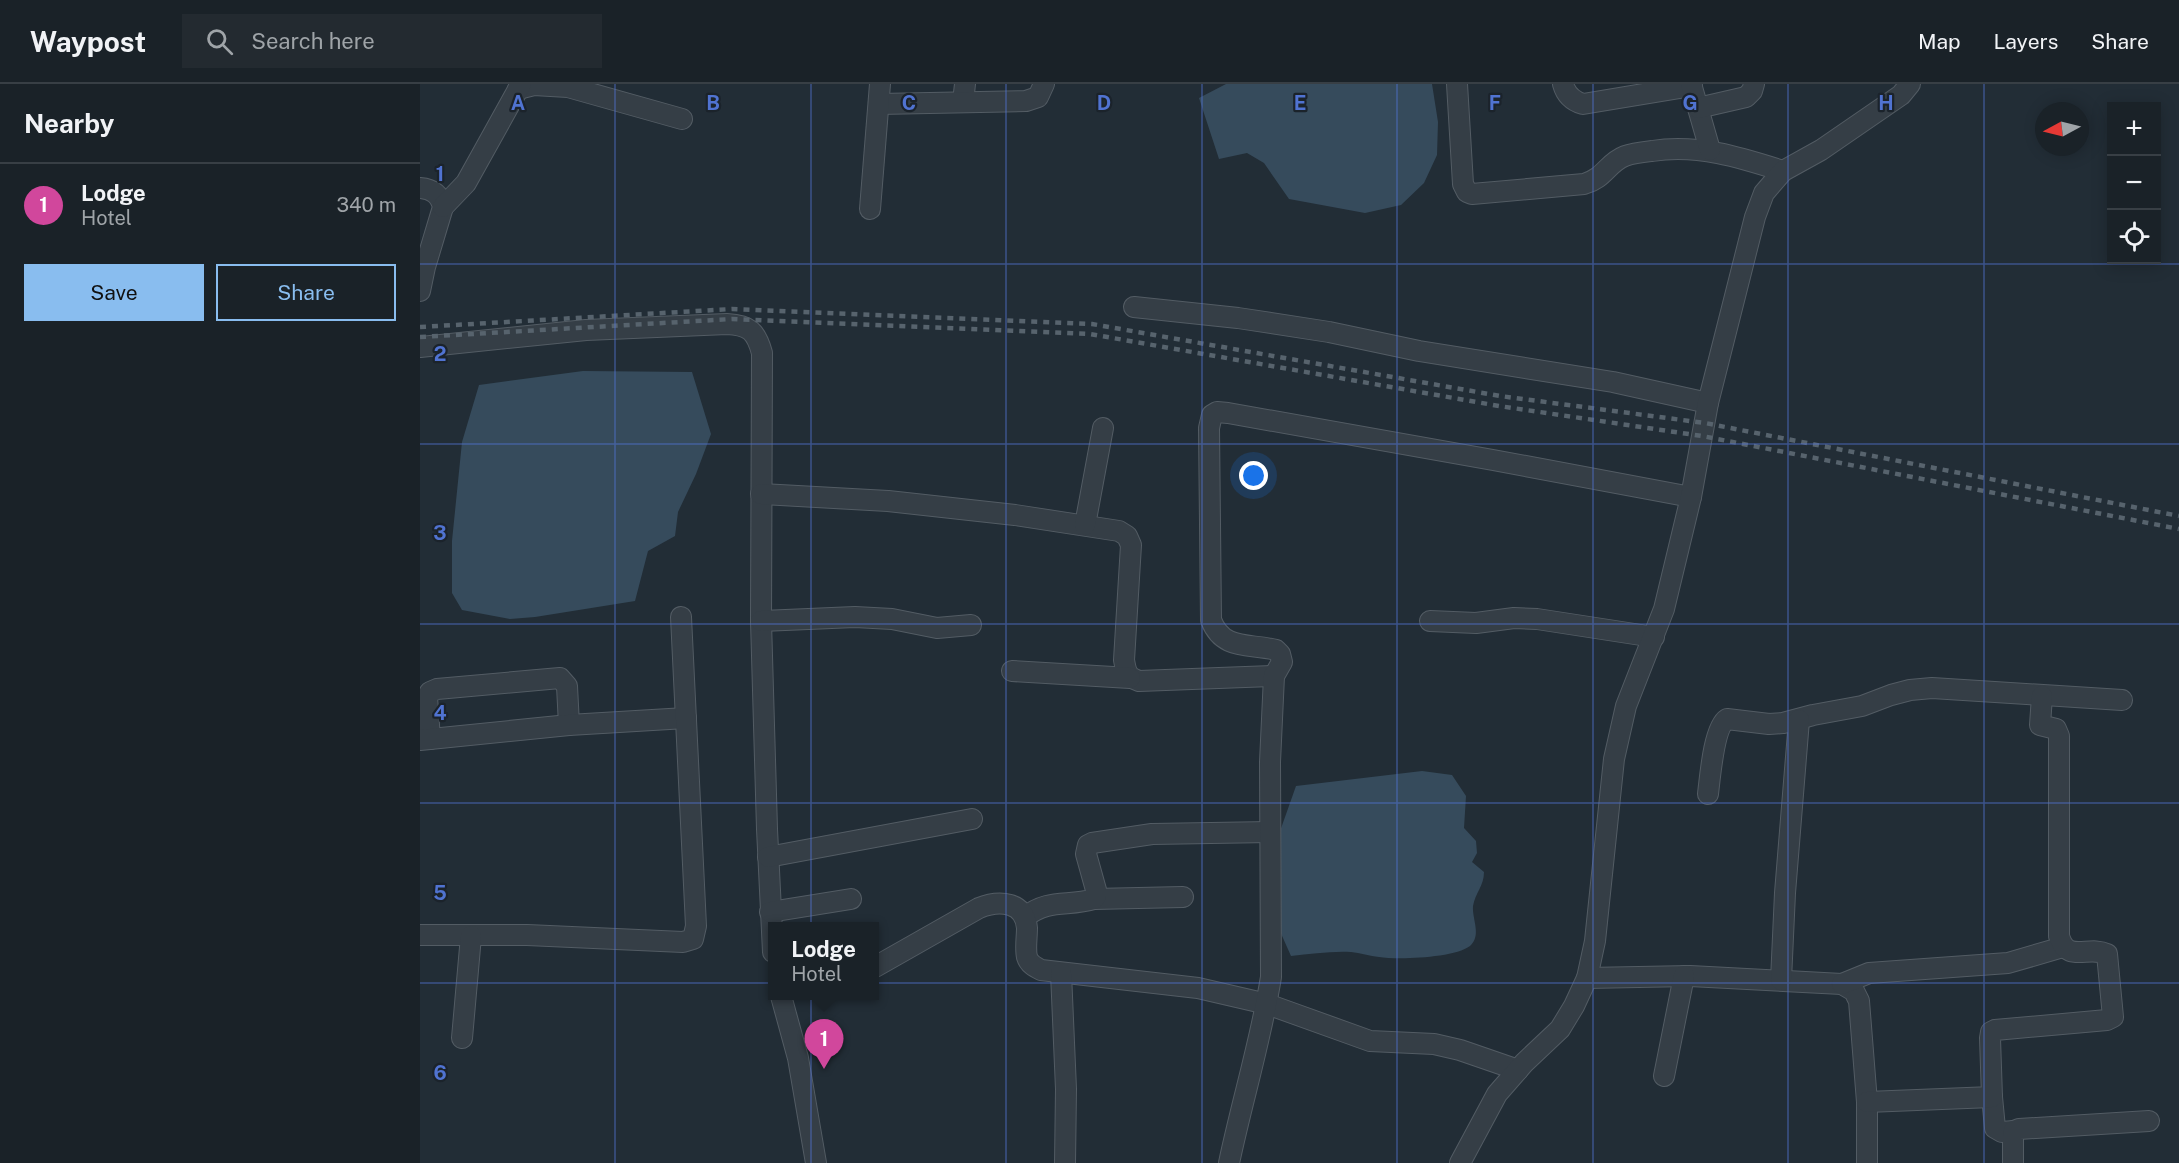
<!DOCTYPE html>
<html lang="en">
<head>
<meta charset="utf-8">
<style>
  :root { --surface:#1a2228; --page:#232a30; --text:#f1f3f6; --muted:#9fa4a8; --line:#383f45; --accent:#89bdef }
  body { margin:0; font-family:"Public Sans",sans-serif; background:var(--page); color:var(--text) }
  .controls { position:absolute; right:18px; top:18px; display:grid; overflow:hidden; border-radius:0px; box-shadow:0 3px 15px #0003 }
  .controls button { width:54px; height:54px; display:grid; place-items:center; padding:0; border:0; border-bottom:2px solid var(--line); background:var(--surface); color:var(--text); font:30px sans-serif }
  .compass { position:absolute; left:1615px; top:18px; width:54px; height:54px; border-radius:50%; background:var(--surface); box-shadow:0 3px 15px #0003; rotate:263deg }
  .you { position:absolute; left:834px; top:392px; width:21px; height:21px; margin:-15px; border:4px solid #fff; border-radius:50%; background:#1a73e8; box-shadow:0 0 0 9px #1a73e833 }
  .badge { display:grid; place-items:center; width:39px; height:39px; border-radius:50%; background:var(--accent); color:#fff; font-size:20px; font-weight:700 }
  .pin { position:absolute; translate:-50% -50px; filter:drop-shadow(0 2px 3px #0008) }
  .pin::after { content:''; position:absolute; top:32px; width:21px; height:18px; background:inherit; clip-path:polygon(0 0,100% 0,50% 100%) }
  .popup { position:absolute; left:348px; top:838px; width:111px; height:78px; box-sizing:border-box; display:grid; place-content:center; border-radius:0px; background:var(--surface); filter:drop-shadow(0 2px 4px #0005); font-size:20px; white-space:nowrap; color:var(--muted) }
  .popup b { font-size:22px; color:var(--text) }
  .popup::after { content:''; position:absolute; left:50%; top:100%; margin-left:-12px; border:12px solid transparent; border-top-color:var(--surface) }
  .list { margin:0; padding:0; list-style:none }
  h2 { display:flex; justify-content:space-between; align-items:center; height:78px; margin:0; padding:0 24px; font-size:26px }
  h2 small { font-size:20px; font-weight:400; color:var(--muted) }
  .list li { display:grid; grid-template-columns:39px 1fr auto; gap:18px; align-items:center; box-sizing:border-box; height:84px; padding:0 24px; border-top:2px solid var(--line) }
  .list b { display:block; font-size:22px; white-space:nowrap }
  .list p { margin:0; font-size:20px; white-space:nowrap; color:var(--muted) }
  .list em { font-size:20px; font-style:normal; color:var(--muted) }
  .actions { display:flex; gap:12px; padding:18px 24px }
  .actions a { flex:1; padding:14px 0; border:2px solid var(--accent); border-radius:0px; text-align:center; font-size:21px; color:var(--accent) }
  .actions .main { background:var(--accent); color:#111 }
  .icon { flex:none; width:33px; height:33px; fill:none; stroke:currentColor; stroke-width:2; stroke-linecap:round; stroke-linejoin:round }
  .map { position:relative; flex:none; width:1759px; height:1079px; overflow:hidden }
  header { display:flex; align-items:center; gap:36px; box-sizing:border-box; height:84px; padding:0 30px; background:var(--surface); border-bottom:2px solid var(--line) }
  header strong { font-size:28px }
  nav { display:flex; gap:33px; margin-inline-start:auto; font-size:21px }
  .search { width:420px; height:54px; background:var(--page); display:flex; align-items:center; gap:15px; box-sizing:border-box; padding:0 21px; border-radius:0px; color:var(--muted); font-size:22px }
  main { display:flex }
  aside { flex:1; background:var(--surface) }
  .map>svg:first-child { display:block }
</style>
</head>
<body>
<header>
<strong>Waypost</strong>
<div class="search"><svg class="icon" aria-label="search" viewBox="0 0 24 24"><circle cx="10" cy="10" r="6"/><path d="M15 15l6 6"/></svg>Search here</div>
<nav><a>Map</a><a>Layers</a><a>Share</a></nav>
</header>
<main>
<aside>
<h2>Nearby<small></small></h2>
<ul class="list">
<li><span class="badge" style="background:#d1479c">1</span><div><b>Lodge</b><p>Hotel</p></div><em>340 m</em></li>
</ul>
<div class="actions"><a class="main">Save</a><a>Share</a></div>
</aside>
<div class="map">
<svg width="1759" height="1079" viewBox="0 0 1759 1079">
  <rect width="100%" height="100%" fill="#222d36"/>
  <g fill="#364b5c">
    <polygon points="806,0 1012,0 1018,38 1017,71 1004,99 981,121 945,129 869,115 844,79 827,69 799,75 779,14"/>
    <polygon points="163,287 272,288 291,350 276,390 258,428 255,452 228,467 215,517 115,533 90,535 42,526 32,509 32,457 42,358 59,301"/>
    <path d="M 1002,687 L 1032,691 L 1046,712 L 1044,744 L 1056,757 L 1057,769 L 1052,778 L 1064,788 C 1064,802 1055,809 1053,822 C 1052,836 1062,851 1050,862 C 1034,874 978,876 959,873 C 950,872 940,869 931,868 C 911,867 891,870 871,872 L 859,845 L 859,750 L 876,702 Z"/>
  </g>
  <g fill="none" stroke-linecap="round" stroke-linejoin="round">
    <g stroke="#535c64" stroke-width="22">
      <g id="minor">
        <path d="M 1037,0 L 1043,100 L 1047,108 L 1052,110 L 1164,100 C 1185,94 1187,79 1205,72 C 1213,69 1223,68 1232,67 C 1278,60 1319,73 1363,87"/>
        <path d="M 1143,0 C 1146,11 1153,17 1163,20 L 1272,2"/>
        <polyline points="1271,0 1290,66"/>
        <polyline points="98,5 114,1 148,3 262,35"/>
        <polyline points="543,18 545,0"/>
        <polyline points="459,20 606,17 618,13 624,0"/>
        <polyline points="1278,24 1326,13 1332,7 1334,0"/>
        <path d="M 0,104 C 13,105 20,111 23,123 L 5,183 L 0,207"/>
        <polyline points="23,123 46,99 101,0"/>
        <polyline points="450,125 460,0"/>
        <polyline points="714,223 818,234 909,248 999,267 1193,298 1288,319"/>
        <path d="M 0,263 L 166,246 L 307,240 C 329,241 336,247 342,269 L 341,537 L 347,745 L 353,868"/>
        <path d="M 341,410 L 468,417 L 595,431 L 699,447 L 707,452 L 711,461 L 704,576 C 706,588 707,593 719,597 L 854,592"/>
        <polyline points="665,441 683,344"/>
        <polyline points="341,537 435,533 472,535 517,544 551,541"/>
        <polyline points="1010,537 1056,539 1094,534 1117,535 1234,553"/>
        <polyline points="592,587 710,594"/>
        <polyline points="10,655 7,613 10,608 17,605 140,594 147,602 149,641"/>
        <polyline points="0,656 149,641 266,634"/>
        <path d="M 1288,710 C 1290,693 1294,643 1307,635 L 1349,640 L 1363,639 L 1393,631 L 1442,622 L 1471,611 L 1490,606 L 1512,604 L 1702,616"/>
        <polyline points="348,773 552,735"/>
        <polyline points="674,815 763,813"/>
        <polyline points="350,828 431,815"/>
        <path d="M 605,833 C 629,814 648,823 674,815 L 676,812 L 676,806 L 666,770 L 668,761 L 672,759 L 732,750 L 850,748"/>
        <polyline points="0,851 107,851 263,858 273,855 276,842 261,533"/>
        <path d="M 455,883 L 559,824 C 579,816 605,817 607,844 C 607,853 605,865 607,873 C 609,880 615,883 621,886 L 778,904 L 847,920 L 950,957 L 1014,960 L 1040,966 L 1098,986"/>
        <polyline points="641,889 646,1005 645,1079"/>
        <polyline points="1167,894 1270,892 1422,900 1434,907 1439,917 1447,1018 1447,1079"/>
        <polyline points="1361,896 1365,809 1379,636"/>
        <polyline points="1422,900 1449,889 1588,879 1643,863"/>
        <polyline points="361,912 378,974 396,1079"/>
        <polyline points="42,954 51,852"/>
        <polyline points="1244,992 1264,892"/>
        <polyline points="1572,1013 1575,1044 1582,1048 1594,1047"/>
        <path d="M 1447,1018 L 1572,1013 L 1570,954 L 1571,948 L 1575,946 L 1687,936 L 1693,933 L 1687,870 C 1668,861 1647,880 1639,852 L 1639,652 L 1636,645 L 1620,641 L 1622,612"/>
        <path d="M 809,1079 C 822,1017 841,956 851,893 L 850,678 L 854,592 L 862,578 L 860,570 L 856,566 C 829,559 803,567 791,536 L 789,344 L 792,331 L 797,328 L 808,329 L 1073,376 L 1271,413"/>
        <polyline points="1040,1079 1077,1010 1104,979 1140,945 1154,922 1167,894 1175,857 1194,675 1206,622 1244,525 1271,413 1288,319 1335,133 1344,109 1363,87 1401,66 1481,11 1490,0"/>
        <polyline points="1593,1079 1593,1053 1594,1047 1599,1045 1729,1037"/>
      </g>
    </g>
    <use href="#minor" stroke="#353e46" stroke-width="20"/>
    <g stroke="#57636d" stroke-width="4.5" stroke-dasharray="6 6" stroke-linecap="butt">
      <polyline points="0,243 312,225 672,240 1080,312 1285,339 1759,432"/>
      <polyline points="0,253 312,235 670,250 1079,322 1282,352 1759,445"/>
    </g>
  </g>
  <path fill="none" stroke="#5073d1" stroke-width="1.5" stroke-opacity="0.55" d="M 195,0 L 195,1079M 391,0 L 391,1079M 586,0 L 586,1079M 782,0 L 782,1079M 977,0 L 977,1079M 1173,0 L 1173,1079M 1368,0 L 1368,1079M 1564,0 L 1564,1079M 0,180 L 1759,180M 0,360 L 1759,360M 0,540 L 1759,540M 0,719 L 1759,719M 0,899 L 1759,899"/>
  <g font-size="20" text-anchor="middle" font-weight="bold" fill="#5073d1" stroke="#1b232b" stroke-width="4.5" stroke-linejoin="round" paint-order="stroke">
    <text x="98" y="26">A</text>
    <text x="293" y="26">B</text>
    <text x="489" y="26">C</text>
    <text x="684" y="26">D</text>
    <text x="880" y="26">E</text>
    <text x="1075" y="26">F</text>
    <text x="1270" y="26">G</text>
    <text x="1466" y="26">H</text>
    <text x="20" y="97">1</text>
    <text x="20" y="277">2</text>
    <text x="20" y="456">3</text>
    <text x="20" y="636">4</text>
    <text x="20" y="816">5</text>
    <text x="20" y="996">6</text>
  </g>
</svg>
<div class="controls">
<button>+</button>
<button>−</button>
<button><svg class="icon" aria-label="locate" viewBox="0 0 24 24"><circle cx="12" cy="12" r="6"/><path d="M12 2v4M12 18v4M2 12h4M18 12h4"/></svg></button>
</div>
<svg class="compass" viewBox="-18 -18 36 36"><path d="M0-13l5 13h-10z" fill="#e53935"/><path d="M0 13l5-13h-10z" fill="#9fa4a8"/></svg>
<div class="you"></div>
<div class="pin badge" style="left:404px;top:985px;background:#d1479c">1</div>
<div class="popup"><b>Lodge</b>Hotel</div>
</div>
</main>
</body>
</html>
